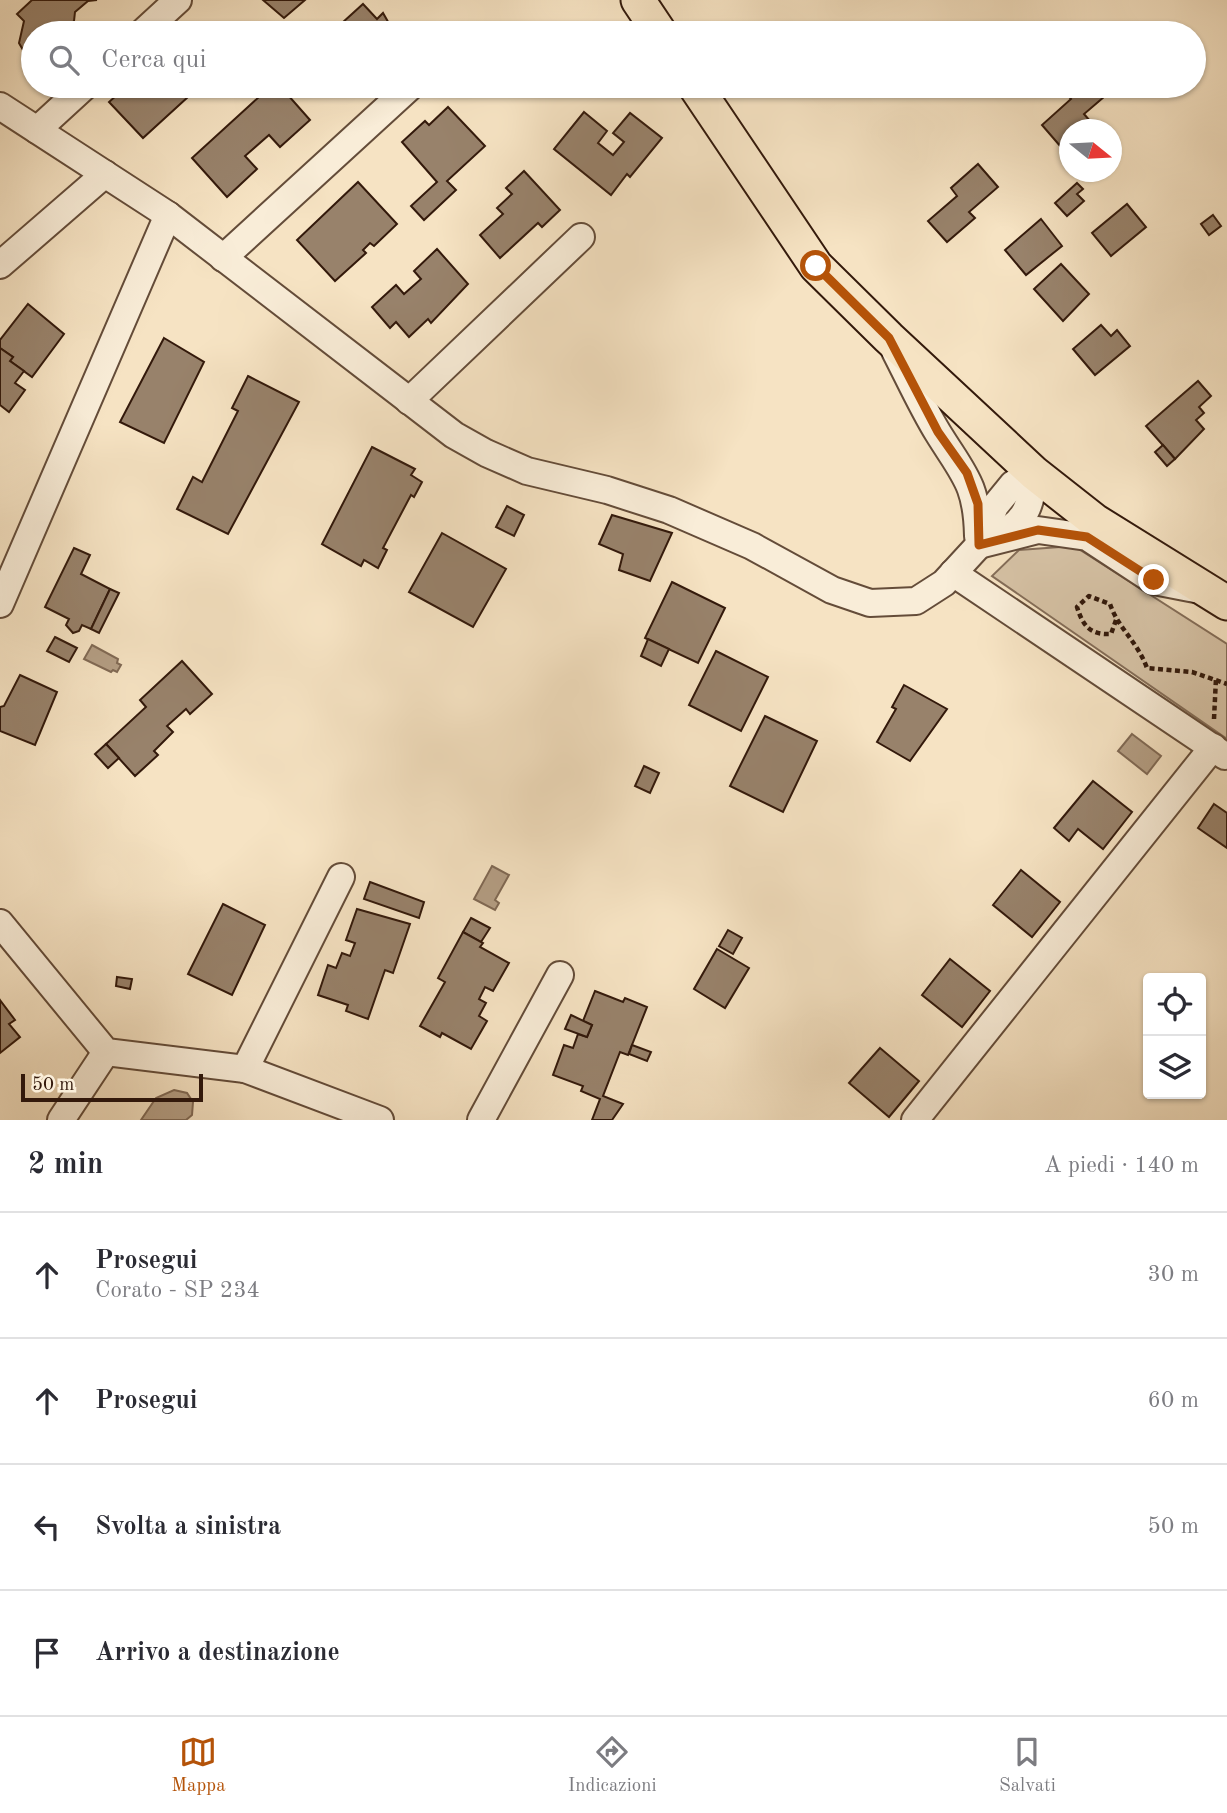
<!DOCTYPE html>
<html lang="it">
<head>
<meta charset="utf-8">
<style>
  :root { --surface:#fff; --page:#f7f7f7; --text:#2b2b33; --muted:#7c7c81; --line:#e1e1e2; --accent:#b45309 }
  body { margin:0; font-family:"Old Standard TT",serif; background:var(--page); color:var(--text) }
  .controls { position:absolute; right:21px; bottom:21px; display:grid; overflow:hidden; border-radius:7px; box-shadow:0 2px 5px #0004 }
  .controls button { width:63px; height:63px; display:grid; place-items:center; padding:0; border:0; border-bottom:2px solid var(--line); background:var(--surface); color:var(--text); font:35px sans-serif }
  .compass { position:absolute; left:1059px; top:119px; width:63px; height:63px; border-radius:50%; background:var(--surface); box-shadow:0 2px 5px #0004; rotate:108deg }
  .scale { position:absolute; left:21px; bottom:18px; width:182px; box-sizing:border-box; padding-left:7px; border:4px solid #33190b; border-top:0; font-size:19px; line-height:24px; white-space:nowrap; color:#33190b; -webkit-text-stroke:5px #f9edd8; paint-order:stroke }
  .stop { position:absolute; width:21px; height:21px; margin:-16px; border:5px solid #b45309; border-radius:50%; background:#fff }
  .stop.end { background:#b45309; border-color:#fff; box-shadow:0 2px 7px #0008 }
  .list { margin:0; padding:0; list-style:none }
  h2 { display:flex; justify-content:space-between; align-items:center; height:91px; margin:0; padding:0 28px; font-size:30px }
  h2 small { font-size:23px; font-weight:400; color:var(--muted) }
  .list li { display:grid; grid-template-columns:46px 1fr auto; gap:21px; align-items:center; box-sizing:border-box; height:126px; padding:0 28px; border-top:2px solid var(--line) }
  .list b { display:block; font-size:26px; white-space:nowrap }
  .list p { margin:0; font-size:23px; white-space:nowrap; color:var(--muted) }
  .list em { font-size:23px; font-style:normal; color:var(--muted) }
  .icon { flex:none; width:38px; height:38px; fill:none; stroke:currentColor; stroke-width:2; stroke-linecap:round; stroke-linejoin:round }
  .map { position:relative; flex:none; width:1227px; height:1120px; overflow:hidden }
  .search { position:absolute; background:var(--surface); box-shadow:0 2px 5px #0004; left:21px; right:21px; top:21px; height:77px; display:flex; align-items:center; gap:18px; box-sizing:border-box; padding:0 24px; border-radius:38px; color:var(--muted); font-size:26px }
  .sheet { height:595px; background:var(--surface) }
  nav { display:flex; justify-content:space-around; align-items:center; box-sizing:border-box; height:98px; border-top:2px solid var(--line); background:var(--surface); font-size:19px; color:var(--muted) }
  nav a { display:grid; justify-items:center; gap:4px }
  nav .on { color:var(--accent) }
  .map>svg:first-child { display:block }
</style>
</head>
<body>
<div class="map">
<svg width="1227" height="1120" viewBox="0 0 1227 1120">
  <rect width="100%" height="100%" fill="#f6e3c3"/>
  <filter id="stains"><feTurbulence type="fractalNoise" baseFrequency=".00286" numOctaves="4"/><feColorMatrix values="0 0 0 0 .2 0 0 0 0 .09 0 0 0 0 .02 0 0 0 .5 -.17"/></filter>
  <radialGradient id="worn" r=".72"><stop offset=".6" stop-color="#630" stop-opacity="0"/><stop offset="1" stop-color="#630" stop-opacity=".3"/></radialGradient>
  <polygon fill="#d5c1a4" stroke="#846d58" stroke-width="2" points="1074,546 1227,644 1227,739 992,576 1019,550"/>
  <g fill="#b49e84" stroke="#806954" stroke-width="2">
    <polygon points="92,645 118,659 117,663 121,665 117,672 113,670 111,672 84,659"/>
    <polygon points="1132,734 1161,756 1147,774 1118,751"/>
    <polygon points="492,866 509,875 495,900 499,903 495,910 474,899"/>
    <polygon points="174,1090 187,1093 193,1102 192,1115 186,1120 141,1120 156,1098"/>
  </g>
  <g fill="#98826b" stroke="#33190b" stroke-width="2">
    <polygon points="32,0 97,0 88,1 75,12 74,21 61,33 33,33 33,55 23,50 19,43 24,21 17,14"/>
    <polygon points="263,0 305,0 284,18"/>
    <polygon points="363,4 377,19 383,13 391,27 391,33 331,33"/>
    <polygon points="127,86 200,86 143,138 109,102"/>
    <polygon points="271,86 280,86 310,120 280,147 269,135 245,156 257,169 227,197 192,158"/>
    <polygon points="1072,86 1109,86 1112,90 1084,114 1090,121 1080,130 1070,130 1070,139 1061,147 1042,125 1071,99 1065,92"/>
    <polygon points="448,107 485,146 447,181 456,190 424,220 411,206 437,182 402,142 425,121 429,125"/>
    <polygon points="584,112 607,131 598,143 613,155 624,142 613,133 630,113 662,138 630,177 627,174 611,195 554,149"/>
    <polygon points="978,164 998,187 969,212 975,218 947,242 928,221 957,196 951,188"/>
    <polygon points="524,171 560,210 542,227 538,223 500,258 480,235 503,214 497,208 512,194 506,188"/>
    <polygon points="358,182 397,224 374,246 370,243 363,250 366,253 335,281 297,240"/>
    <polygon points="1077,183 1083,189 1077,194 1084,201 1067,216 1055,203"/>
    <polygon points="1127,204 1146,227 1111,256 1092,233"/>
    <polygon points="1213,215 1221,226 1209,235 1201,224"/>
    <polygon points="1041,219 1062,246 1026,275 1005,250"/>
    <polygon points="437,249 468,284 431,323 428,319 409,337 396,322 390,328 372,307 396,285 404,294 421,279 414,271"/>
    <polygon points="1061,264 1089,294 1063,321 1034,289"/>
    <polygon points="28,304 64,334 32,377 10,361 13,357 0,348 0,340"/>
    <polygon points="1101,325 1111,336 1117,330 1130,346 1095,375 1073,349"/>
    <polygon points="164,338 204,362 164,443 120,422"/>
    <polygon points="0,348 13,357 10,361 24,371 15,383 25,390 9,412 0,405"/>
    <polygon points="248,376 299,402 228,534 177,509 193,477 202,482 238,411 232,408"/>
    <polygon points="1198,381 1211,396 1199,407 1204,413 1196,420 1204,429 1175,459 1146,426"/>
    <polygon points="1163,445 1175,459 1167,466 1155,452"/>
    <polygon points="372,447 415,469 411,475 422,482 414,497 411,495 383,548 387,550 378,568 364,560 361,566 322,544"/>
    <polygon points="507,506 524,515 514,536 496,527"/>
    <polygon points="612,515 672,533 650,581 619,570 623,554 599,544"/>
    <polygon points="442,533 506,569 473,627 409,592"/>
    <polygon points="74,548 90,555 81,574 110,589 91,629 82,625 79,631 73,633 66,625 69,619 45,607"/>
    <polygon points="672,582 725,608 698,663 645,638"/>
    <polygon points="110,589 119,593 99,633 91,629"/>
    <polygon points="55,637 77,648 69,662 47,651"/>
    <polygon points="648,639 669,649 661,666 641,656"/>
    <polygon points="716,651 768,677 741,731 689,705"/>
    <polygon points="182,661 212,694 190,714 186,709 167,726 173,732 154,751 158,755 135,776 106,744 146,707 140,700"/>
    <polygon points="20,675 57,692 35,745 0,731 0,707 4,706"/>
    <polygon points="904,685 947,709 910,761 877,742 896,709 892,707"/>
    <polygon points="765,716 817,741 783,812 730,786"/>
    <polygon points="106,744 119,758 108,768 95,754"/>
    <polygon points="644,766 659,773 650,793 635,786"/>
    <polygon points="1093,781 1132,812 1103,849 1078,829 1069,841 1054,828"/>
    <polygon points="1214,804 1227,813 1227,848 1198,828"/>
    <polygon points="1021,870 1060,902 1032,937 993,905"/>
    <polygon points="370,882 424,902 419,918 364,899"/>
    <polygon points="223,904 265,925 232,995 188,974"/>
    <polygon points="357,909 410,924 393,973 385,970 368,1019 346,1011 348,1005 318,995 328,965 336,968 342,953 350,956 355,943 346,940"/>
    <polygon points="471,918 490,928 481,942 463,932"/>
    <polygon points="728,930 742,938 733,954 719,946"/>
    <polygon points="463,932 483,943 480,947 509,963 493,991 485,987 479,999 486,1003 479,1016 487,1021 471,1049 442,1033 440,1037 420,1026 445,982 438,978"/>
    <polygon points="717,949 749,968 725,1008 694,989"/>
    <polygon points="950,959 990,991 962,1027 922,995"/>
    <polygon points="117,977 132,979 130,989 116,986"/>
    <polygon points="595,991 623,1002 625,998 647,1007 628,1055 620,1052 603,1096 623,1104 612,1120 592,1120 600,1099 581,1091 583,1086 553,1075 564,1045 573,1048 578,1034 587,1037 592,1025 583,1021"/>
    <polygon points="0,1000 15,1020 9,1024 20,1037 0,1053"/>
    <polygon points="571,1015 592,1025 587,1037 565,1029"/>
    <polygon points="632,1045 651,1052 647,1061 629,1054"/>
    <polygon points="880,1048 919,1081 889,1117 849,1083"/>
  </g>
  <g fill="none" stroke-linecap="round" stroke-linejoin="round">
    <g stroke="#644c39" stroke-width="30">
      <g id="minor">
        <polyline points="142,33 178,0"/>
        <polyline points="0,106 168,215 454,435 486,453 527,471 607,490 669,510 752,546 832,590 870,603 916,601 944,583 979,545 995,506 1013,484 1034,473"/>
        <polyline points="37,130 85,86"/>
        <polyline points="223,258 411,86"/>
        <polyline points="0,265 105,174"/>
        <path d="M 895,351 C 909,378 922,407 938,433 C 964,475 977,484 978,536"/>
        <polyline points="409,401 581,237"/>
        <path d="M 996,537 C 1027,521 1031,506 1034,473"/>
        <polyline points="979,545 1038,530 1087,537 1154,581 1195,589"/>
        <polyline points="953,573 1225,756"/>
        <polyline points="0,604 168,215"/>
        <polyline points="0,923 106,1052 245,1069 380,1120"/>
        <polyline points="245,1069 341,877"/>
        <polyline points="61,1120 106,1052"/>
        <polyline points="481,1120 560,975"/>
        <polyline points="915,1120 1213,747"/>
      </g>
    </g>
    <g stroke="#33190b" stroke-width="37">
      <g id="major">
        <polyline points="638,0 660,33"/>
        <polyline points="695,86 816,266 889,338 1034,473 1095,521 1227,603"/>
      </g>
    </g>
    <g stroke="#33190b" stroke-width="4.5" stroke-dasharray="5 3.5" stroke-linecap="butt">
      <path d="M 1116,620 L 1111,634 C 1090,635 1083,626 1077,607 L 1089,596 L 1110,604 C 1118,628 1137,641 1147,668 L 1192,672 L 1227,684"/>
      <polyline points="1214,719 1216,678"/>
    </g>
    <use href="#minor" stroke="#f9edd8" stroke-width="26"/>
    <use href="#major" stroke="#f6e3c3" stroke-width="33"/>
  </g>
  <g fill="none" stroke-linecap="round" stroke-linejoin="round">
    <polyline stroke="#b45309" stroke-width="9" points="816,266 889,338 938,432 967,473 978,504 979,545 1038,530 1087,537 1154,580"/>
  </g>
  <rect width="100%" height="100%" filter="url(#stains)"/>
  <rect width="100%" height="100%" fill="url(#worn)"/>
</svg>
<div class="controls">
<button><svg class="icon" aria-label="locate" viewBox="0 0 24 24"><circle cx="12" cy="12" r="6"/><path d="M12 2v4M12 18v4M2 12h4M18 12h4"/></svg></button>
<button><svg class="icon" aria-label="layers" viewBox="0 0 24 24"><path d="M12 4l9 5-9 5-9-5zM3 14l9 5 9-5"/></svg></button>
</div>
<svg class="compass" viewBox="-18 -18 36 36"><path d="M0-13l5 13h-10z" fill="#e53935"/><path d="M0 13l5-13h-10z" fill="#7c7c81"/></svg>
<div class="scale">50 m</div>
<div class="stop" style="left:816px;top:266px"></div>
<div class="stop end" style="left:1154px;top:580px"></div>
<div class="search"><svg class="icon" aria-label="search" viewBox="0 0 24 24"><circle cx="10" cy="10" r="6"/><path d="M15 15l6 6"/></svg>Cerca qui</div>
</div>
<section class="sheet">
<h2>2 min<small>A piedi · 140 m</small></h2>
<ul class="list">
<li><svg class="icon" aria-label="ahead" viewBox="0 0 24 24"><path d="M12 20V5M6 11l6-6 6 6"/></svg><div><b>Prosegui</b><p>Corato - SP 234</p></div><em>30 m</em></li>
<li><svg class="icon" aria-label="ahead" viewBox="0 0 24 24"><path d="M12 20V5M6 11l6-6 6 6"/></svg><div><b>Prosegui</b></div><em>60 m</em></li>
<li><svg class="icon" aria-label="left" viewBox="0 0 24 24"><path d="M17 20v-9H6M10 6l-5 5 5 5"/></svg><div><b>Svolta a sinistra</b></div><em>50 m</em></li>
<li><svg class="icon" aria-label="arrive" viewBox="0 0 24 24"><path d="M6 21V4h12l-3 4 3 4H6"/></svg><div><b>Arrivo a destinazione</b></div></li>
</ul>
</section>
<nav>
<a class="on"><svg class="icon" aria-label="map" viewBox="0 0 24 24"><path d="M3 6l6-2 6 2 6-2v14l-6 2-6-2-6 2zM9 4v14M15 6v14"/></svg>Mappa</a>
<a><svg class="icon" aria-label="directions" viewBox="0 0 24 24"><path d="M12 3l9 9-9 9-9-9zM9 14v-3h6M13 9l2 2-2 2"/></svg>Indicazioni</a>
<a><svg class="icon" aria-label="saved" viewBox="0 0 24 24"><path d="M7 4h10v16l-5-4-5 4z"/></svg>Salvati</a>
</nav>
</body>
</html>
